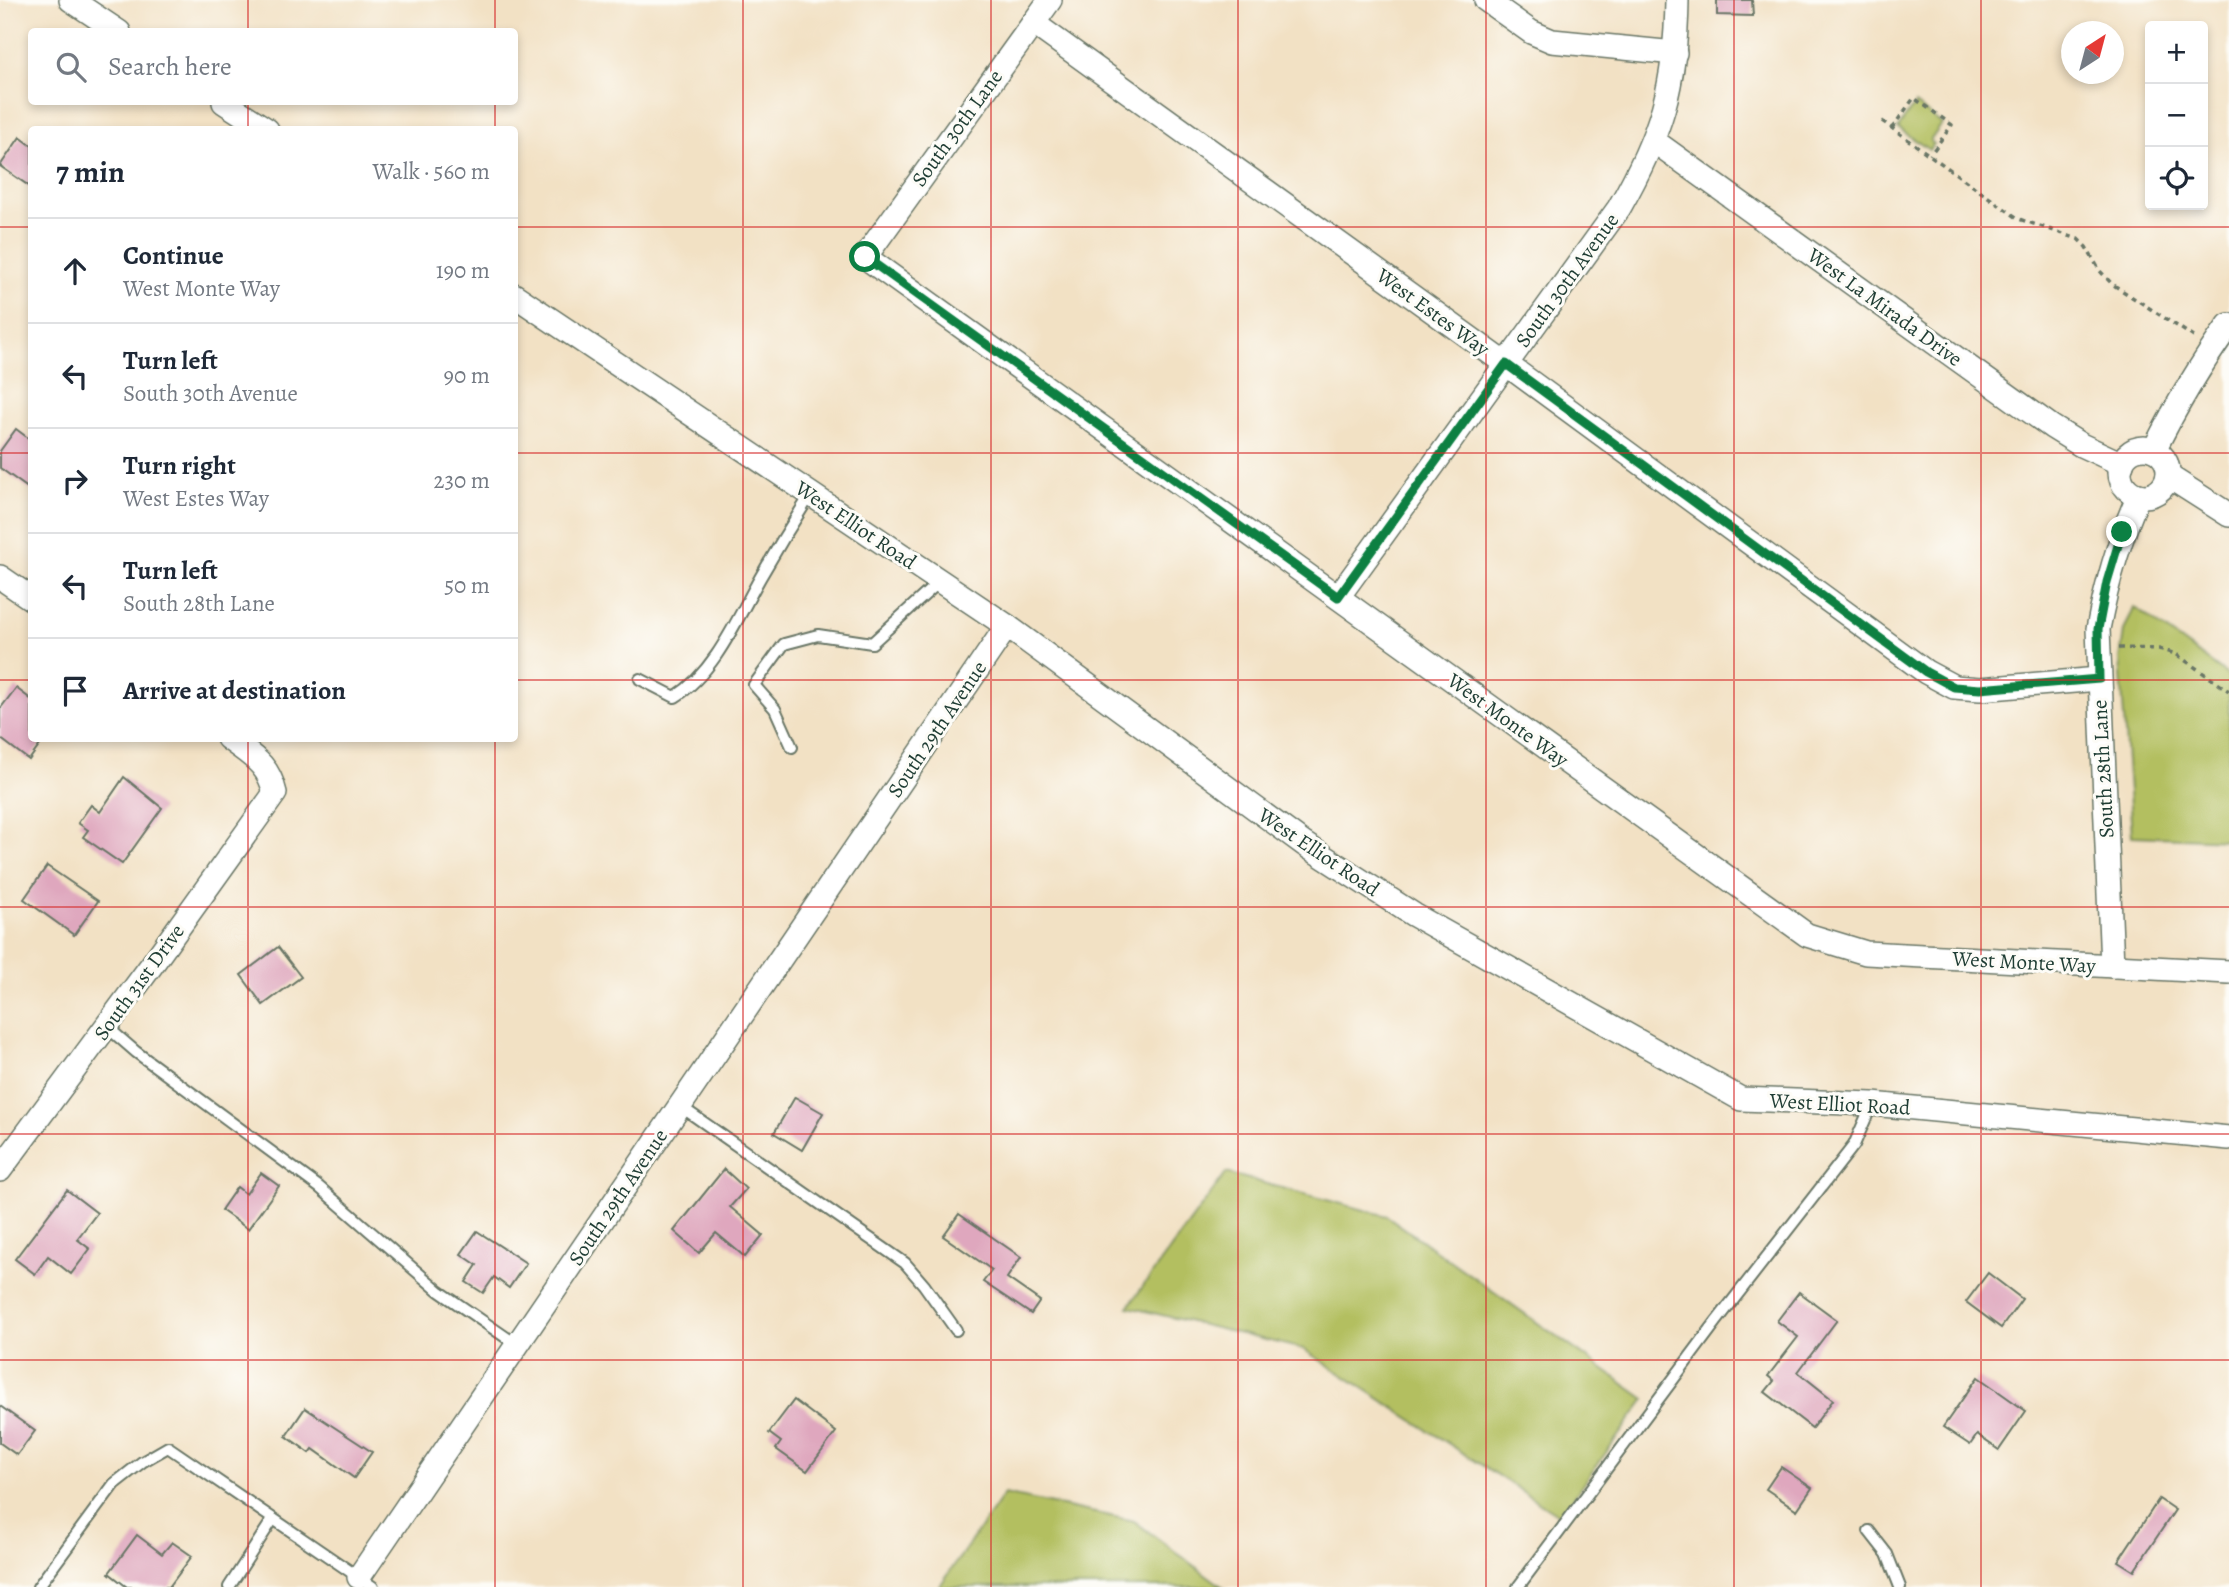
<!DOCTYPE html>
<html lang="en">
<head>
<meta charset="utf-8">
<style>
  :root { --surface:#fff; --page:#f6f6f7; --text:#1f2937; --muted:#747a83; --line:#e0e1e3 }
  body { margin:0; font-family:Alegreya,serif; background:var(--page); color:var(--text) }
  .controls { position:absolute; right:21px; top:21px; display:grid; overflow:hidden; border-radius:7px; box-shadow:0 4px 10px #0003 }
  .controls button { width:63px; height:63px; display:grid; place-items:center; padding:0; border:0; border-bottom:2px solid var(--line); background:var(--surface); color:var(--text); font:35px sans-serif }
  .compass { position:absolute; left:2061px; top:21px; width:63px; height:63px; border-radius:50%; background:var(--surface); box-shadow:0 4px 10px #0003; rotate:36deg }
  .stop { position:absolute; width:21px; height:21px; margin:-16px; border:5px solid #0b8043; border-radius:50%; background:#fff }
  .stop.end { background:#0b8043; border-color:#fff; box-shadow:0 2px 7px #0008 }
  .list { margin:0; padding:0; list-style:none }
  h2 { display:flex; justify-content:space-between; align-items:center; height:91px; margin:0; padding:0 28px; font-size:30px }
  h2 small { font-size:23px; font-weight:400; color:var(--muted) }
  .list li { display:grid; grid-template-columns:46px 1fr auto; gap:21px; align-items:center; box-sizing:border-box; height:105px; padding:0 28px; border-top:2px solid var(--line) }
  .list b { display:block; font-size:26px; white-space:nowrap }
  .list p { margin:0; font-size:23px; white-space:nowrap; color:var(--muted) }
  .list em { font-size:23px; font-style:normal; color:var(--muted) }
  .icon { flex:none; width:38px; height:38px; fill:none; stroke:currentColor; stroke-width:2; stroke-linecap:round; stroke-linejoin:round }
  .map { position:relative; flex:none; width:2229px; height:1587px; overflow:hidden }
  .search { position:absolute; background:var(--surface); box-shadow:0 4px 10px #0003; left:28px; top:28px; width:490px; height:77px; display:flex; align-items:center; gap:18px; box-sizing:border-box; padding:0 24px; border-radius:7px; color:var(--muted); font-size:26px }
  .panel { position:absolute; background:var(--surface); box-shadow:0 4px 10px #0003; left:28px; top:126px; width:490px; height:616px; border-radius:7px }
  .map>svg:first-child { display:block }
</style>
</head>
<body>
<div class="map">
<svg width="2229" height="1587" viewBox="0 0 2229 1587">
  <rect width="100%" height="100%" fill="#fdfcf7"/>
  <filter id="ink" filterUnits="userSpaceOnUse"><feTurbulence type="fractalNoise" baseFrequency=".0143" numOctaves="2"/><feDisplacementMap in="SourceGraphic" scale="14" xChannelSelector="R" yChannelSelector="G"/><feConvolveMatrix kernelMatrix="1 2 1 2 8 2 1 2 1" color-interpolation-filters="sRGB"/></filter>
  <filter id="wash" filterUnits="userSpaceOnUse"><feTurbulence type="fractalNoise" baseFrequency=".00686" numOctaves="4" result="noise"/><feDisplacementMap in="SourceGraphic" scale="28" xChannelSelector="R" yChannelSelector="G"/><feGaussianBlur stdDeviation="1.57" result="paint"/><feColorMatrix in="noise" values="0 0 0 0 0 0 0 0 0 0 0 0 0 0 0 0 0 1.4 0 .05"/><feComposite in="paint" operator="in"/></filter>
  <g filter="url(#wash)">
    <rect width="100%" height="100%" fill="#f2e1c4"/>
    <g fill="#b3bf60" stroke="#697e4a" stroke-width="2">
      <polygon points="1915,104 1942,124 1930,141 1934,144 1929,150 1898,128"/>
      <polygon points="2134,607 2229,676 2229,840 2132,836 2120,659 2124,631"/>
      <polygon points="1226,1173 1387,1216 1645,1399 1560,1516 1303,1349 1128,1307"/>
      <polygon points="1004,1494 1134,1521 1223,1587 939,1587"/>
    </g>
    <g id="blocks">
      <g fill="#dfa7be">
        <polygon points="1717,0 1752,0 1753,16 1717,15"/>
        <polygon points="20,137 32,146 32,188 0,166"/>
        <polygon points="16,429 32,441 32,491 0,468 0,451"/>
        <polygon points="16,688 32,700 32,738 45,738 29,760 0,738 0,709"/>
        <polygon points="124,777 162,808 122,864 83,837 88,830 78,823 91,805 100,812"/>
        <polygon points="47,866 98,901 74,935 24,899"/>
        <polygon points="278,947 301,977 263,1005 241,975"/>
        <polygon points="795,1097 823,1113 802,1150 774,1133"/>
        <polygon points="724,1169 746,1189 730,1207 763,1235 745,1257 716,1233 699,1253 674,1231"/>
        <polygon points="261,1173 279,1186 248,1229 221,1210 237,1187 246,1194"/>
        <polygon points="67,1190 97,1213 77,1239 90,1249 71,1274 48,1256 35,1274 15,1259"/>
        <polygon points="959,1214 1021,1257 1007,1278 1040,1301 1031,1314 983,1282 992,1270 943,1236"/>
        <polygon points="477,1231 526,1263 509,1288 494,1277 483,1293 466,1282 477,1265 461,1254"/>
        <polygon points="1988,1273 2022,1299 2001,1328 1966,1302"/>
        <polygon points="1799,1292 1837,1320 1798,1372 1833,1400 1812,1428 1765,1392 1774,1381 1768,1376 1798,1337 1777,1321"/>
        <polygon points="1978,1377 2026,1411 1999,1450 1977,1435 1970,1445 1943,1427"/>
        <polygon points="794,1400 836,1432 807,1471 776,1449 781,1442 769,1433"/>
        <polygon points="0,1406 35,1431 17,1455 0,1443"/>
        <polygon points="305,1408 372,1452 354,1478 313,1449 310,1453 286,1436"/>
        <polygon points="1781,1467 1812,1488 1797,1510 1766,1489"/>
        <polygon points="2159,1499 2175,1510 2134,1571 2118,1561"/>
        <polygon points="137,1535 162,1554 172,1542 192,1556 169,1587 127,1587 109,1573"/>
      </g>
    </g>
  </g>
  <g filter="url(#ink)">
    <use href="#blocks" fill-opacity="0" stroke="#697666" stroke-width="2"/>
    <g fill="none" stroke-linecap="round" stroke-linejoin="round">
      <g stroke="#697666" stroke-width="14">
        <g id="service">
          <path d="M 640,679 L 675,697 C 715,672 737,619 760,578 C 776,550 793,522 811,494"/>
          <polyline points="792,747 775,709 754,685 784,644 818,635 872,643 940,581"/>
          <polyline points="106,1026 136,1052 319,1187 439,1291 517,1345"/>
          <polyline points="680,1106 905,1263 924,1285 956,1330"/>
          <polyline points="1869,1531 1887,1554 1900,1587"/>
          <polyline points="38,1587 114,1484 142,1462 168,1447 373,1587"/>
          <polyline points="229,1587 273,1519"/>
          <polyline points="1518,1587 1716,1322 1854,1145 1872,1104"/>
        </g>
      </g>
      <g stroke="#697666" stroke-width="26">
        <g id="minor">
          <polyline points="71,0 119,32"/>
          <polyline points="1050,0 865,257 1807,935 1866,953 2229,972"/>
          <polyline points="1486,0 1531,32 1552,41 1675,53"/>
          <polyline points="1033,23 1506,364 1926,672 1954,687 1980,689 2099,679"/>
          <polyline points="224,102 267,130"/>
          <polyline points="1654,141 2052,427 2081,445 2122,464"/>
          <polyline points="514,295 1007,626 1304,844 1414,915 1741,1099 1872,1104 2229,1138"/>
          <circle cx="2144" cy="472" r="24"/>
          <path d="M 2154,450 C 2176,406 2200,365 2229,325"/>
          <polyline points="2168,476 2229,515"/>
          <polyline points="0,577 32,599"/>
          <path d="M 1338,597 L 1619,208 C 1661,134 1676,86 1677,0"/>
          <path d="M 2112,966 L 2098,629 C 2107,582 2119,539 2139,495"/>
          <path d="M 0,1170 L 151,966 L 275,793 C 268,763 251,756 228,738"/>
          <polyline points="359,1577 1007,626"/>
        </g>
      </g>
      <g stroke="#697666" stroke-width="3.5" stroke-dasharray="5 5" stroke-linecap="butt">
        <polyline points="1882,121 2019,219 2078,239 2086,247 2100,271 2112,284 2194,337"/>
        <polyline points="1892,128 1914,98 1952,125 1930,155"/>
        <polyline points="2118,648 2159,649 2176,654 2229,691"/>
      </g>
      <use href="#service" stroke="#fff" stroke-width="10"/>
      <use href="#minor" stroke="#fff" stroke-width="23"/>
    </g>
  </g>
  <g fill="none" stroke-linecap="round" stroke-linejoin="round" filter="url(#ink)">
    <polyline stroke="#0b8043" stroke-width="9" points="865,257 1338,597 1506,364 1926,672 1954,687 1980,689 2099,679 2098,629 2107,582 2122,532"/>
  </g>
  <path fill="none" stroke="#d62828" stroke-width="2" stroke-opacity="0.55" d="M 248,0 L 248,32M 495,0 L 495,32M 743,0 L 743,1587M 991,0 L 991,1587M 1238,0 L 1238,1587M 1486,0 L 1486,1587M 1734,0 L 1734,1587M 1981,0 L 1981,1587M 248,102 L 248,130M 495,102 L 495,130M 0,227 L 32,227M 514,227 L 2229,227M 0,453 L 32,453M 514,453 L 2229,453M 0,680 L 32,680M 514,680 L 2229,680M 248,738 L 248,1587M 495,738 L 495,1587M 0,907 L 2229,907M 0,1134 L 2229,1134M 0,1360 L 2229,1360"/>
  <g text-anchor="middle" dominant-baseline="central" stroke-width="6" stroke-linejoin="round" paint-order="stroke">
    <g font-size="21" fill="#1f3d34" stroke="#fdfcf7">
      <text transform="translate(957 128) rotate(-54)">South 30th Lane</text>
      <text transform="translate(1567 280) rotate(-54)">South 30th Avenue</text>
      <text transform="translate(1885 307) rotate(36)">West La Mirada Drive</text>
      <text transform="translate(1433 312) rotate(36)">West Estes Way</text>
      <text transform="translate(856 525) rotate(34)">West Elliot Road</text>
      <text transform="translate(1508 720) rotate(36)">West Monte Way</text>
      <text transform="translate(937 729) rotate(-56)">South 29th Avenue</text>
      <text transform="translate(2103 769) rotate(-93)">South 28th Lane</text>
      <text transform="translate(1319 852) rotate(34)">West Elliot Road</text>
      <text transform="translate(2024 962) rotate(3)">West Monte Way</text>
      <text transform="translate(139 982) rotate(-54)">South 31st Drive</text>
      <text transform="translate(1840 1104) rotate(3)">West Elliot Road</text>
      <text transform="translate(618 1197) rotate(-56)">South 29th Avenue</text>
    </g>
  </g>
</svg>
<div class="controls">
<button>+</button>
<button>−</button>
<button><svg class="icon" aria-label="locate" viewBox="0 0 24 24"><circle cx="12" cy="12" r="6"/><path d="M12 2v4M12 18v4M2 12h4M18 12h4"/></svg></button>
</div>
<svg class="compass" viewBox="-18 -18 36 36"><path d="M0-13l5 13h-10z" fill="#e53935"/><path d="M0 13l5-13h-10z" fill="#747a83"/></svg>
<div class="stop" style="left:865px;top:257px"></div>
<div class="stop end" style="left:2122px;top:532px"></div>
<div class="search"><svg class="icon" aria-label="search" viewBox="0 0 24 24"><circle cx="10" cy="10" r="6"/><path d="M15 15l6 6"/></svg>Search here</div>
<section class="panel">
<h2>7 min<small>Walk · 560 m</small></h2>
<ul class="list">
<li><svg class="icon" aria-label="ahead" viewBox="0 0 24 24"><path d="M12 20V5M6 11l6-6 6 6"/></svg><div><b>Continue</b><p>West Monte Way</p></div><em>190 m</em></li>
<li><svg class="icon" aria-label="left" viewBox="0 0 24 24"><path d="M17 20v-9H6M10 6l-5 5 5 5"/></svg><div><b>Turn left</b><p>South 30th Avenue</p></div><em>90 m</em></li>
<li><svg class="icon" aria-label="right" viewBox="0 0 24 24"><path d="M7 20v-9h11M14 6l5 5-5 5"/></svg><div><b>Turn right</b><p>West Estes Way</p></div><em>230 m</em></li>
<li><svg class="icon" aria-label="left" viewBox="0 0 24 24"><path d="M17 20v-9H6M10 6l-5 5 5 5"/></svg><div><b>Turn left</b><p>South 28th Lane</p></div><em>50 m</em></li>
<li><svg class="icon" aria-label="arrive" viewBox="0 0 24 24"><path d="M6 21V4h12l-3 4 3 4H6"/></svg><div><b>Arrive at destination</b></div></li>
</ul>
</section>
</div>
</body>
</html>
